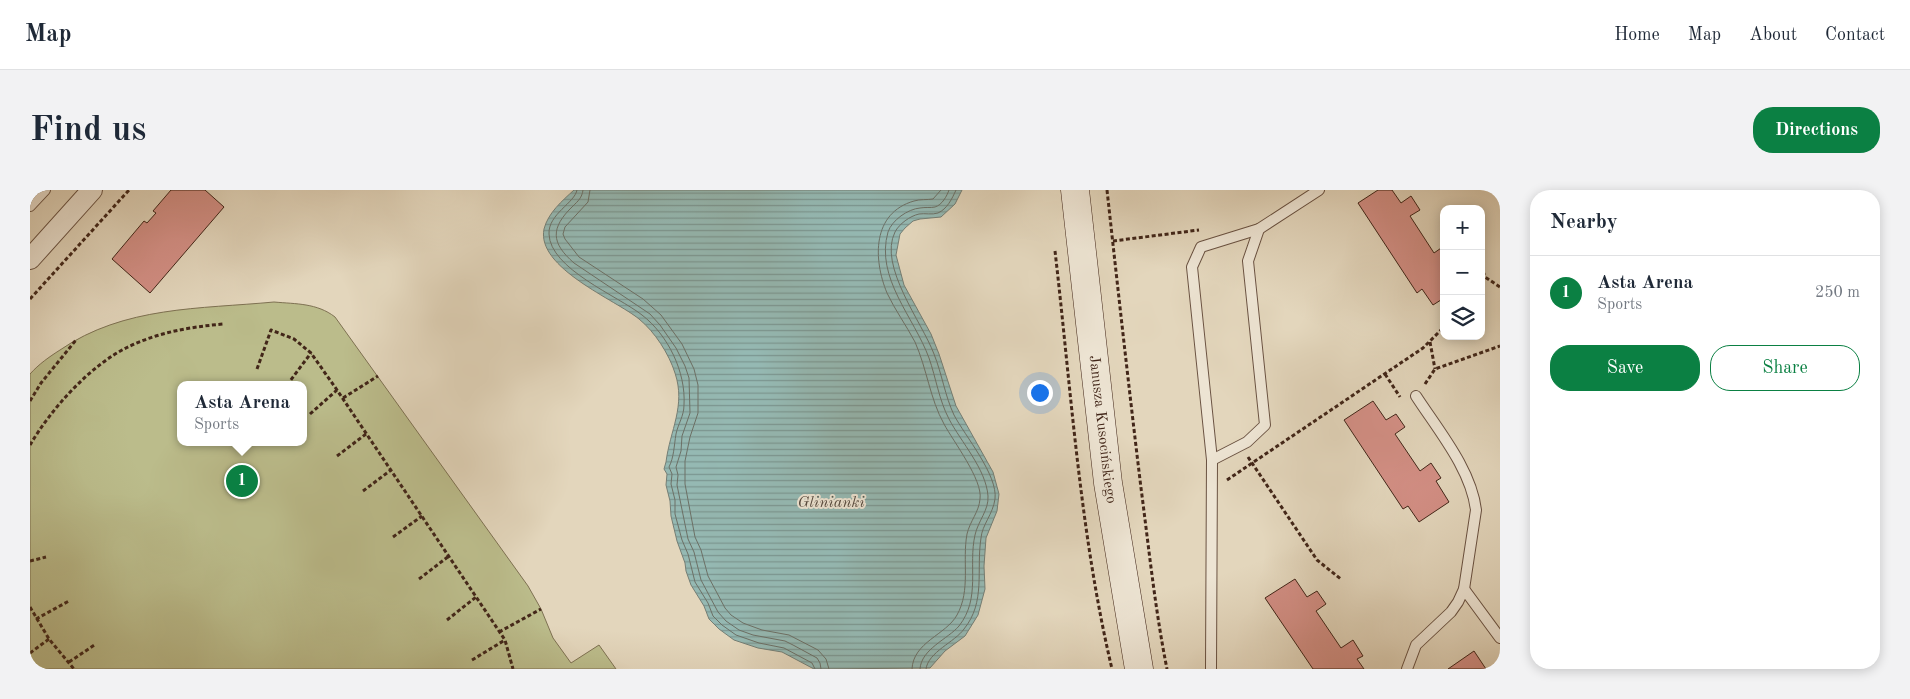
<!DOCTYPE html>
<html lang="en">
<head>
<meta charset="utf-8">
<style>
  :root { --surface:#fff; --page:#f2f2f3; --text:#1f2937; --muted:#747a83; --line:#e0e1e3; --accent:#0b8043 }
  body { margin:0; font-family:"Old Standard TT",serif; background:var(--page); color:var(--text) }
  .controls { position:absolute; right:15px; top:15px; display:grid; overflow:hidden; border-radius:10px; box-shadow:0 2px 12px #0003 }
  .controls button { width:45px; height:45px; display:grid; place-items:center; padding:0; border:0; border-bottom:1px solid var(--line); background:var(--surface); color:var(--text); font:25px sans-serif }
  .you { position:absolute; left:1009px; top:202px; width:18px; height:18px; margin:-12px; border:4px solid #fff; border-radius:50%; background:#1a73e8; box-shadow:0 0 0 8px #1a73e833 }
  .badge { display:grid; place-items:center; width:32px; height:32px; border-radius:50%; background:var(--accent); color:#fff; font-size:16px; font-weight:700 }
  .pin { position:absolute; translate:-50% -50%; border:2px solid #fff; box-shadow:0 1px 5px #0006 }
  .popup { position:absolute; left:147px; top:191px; width:130px; height:65px; box-sizing:border-box; display:grid; place-content:center; border-radius:10px; background:var(--surface); filter:drop-shadow(0 1px 4px #0005); font-size:16px; white-space:nowrap; color:var(--muted) }
  .popup b { font-size:19px; color:var(--text) }
  .popup::after { content:''; position:absolute; left:50%; top:100%; margin-left:-10px; border:10px solid transparent; border-top-color:var(--surface) }
  .list { margin:0; padding:0; list-style:none }
  h2 { display:flex; justify-content:space-between; align-items:center; height:65px; margin:0; padding:0 20px; font-size:21px }
  h2 small { font-size:16px; font-weight:400; color:var(--muted) }
  .list li { display:grid; grid-template-columns:32px 1fr auto; gap:15px; align-items:center; box-sizing:border-box; height:75px; padding:0 20px; border-top:1px solid var(--line) }
  .list b { display:block; font-size:19px; white-space:nowrap }
  .list p { margin:0; font-size:16px; white-space:nowrap; color:var(--muted) }
  .list em { font-size:16px; font-style:normal; color:var(--muted) }
  .actions { display:flex; gap:10px; padding:15px 20px }
  .actions a { flex:1; padding:11px 0; border:1px solid var(--accent); border-radius:20px; text-align:center; font-size:18px; color:var(--accent) }
  .actions .main { background:var(--accent); color:#fff }
  .icon { flex:none; width:28px; height:28px; fill:none; stroke:currentColor; stroke-width:2; stroke-linecap:round; stroke-linejoin:round }
  .map { position:relative; flex:none; width:1470px; height:479px; overflow:hidden; border-radius:20px }
  header { display:flex; align-items:center; gap:30px; box-sizing:border-box; height:70px; padding:0 25px; background:var(--surface); border-bottom:1px solid var(--line) }
  header strong { font-size:24px }
  nav { display:flex; gap:28px; margin-inline-start:auto; font-size:18px }
  .intro { display:flex; align-items:center; justify-content:space-between; box-sizing:border-box; height:120px; padding:0 30px }
  h1 { margin:0; font-size:35px }
  .button { padding:12px 22px; border-radius:20px; background:var(--accent); color:#fff; font-size:18px; font-weight:700 }
  main { display:flex; gap:30px; padding:0 30px }
  aside { flex:1; background:var(--surface); border-radius:20px; box-shadow:0 2px 12px #0003 }
  .map>svg:first-child { display:block }
</style>
</head>
<body>
<header>
<strong>Map</strong>
<nav><a>Home</a><a>Map</a><a>About</a><a>Contact</a></nav>
</header>
<div class="intro"><h1>Find us</h1><a class="button">Directions</a></div>
<main>
<div class="map">
<svg width="1470" height="479" viewBox="0 0 1470 479">
  <defs>
    <pattern id="water-rules" width="6" height="5" patternUnits="userSpaceOnUse" patternTransform="scale(1.25)"><rect width="6" height="5" fill="#95b9b3"/><path d="M0 2.5h6" fill="none" stroke="#7b9691"/></pattern>
  </defs>
  <rect width="100%" height="100%" fill="#e3d6bc"/>
  <filter id="stains"><feTurbulence type="fractalNoise" baseFrequency=".004" numOctaves="4"/><feColorMatrix values="0 0 0 0 .2 0 0 0 0 .09 0 0 0 0 .02 0 0 0 .5 -.17"/></filter>
  <radialGradient id="worn" r=".72"><stop offset=".6" stop-color="#630" stop-opacity="0"/><stop offset="1" stop-color="#630" stop-opacity=".3"/></radialGradient>
  <path fill="#bbbc8b" stroke="#7e7152" fill-rule="evenodd" d="M 244,112 C 266,114 287,113 305,127 L 498,396 L 511,419 L 523,448 L 541,473 L 569,455 L 586,479 L 0,479 L 0,184 C 9,174 19,167 30,160 C 94,116 170,119 244,112 ZM 151,195 L 273,195 L 273,252 L 151,252 Z"/>
  <path fill="url(#water-rules)" stroke="#747e75" d="M 544,0 L 932,0 L 925,14 L 911,27 L 890,29 L 883,31 L 875,38 L 870,44 L 866,65 L 874,95 L 901,144 L 909,164 L 926,216 L 963,282 L 969,304 L 967,321 L 956,348 L 954,376 L 955,399 L 948,425 L 935,446 L 915,461 L 900,478 L 784,479 L 752,462 L 728,458 L 704,450 L 689,439 L 679,429 L 674,416 L 661,395 L 656,381 L 655,373 L 647,351 L 641,326 L 640,311 L 636,295 L 637,284 L 634,279 L 636,272 C 640,240 656,216 645,183 C 639,164 625,142 609,129 C 586,110 506,78 514,39 C 518,23 532,11 544,0 Z"/>
  <g fill="none" stroke-linecap="round" stroke-linejoin="round">
    <g stroke="#6c7066" stroke-width="1">
      <path d="M 547,0 C 545,13 518,24 519,44 C 520,79 588,106 612,125 C 638,145 656,182 654,215 C 654,226 648,234 646,244 C 644,256 644,267 639,277 L 642,284 L 641,294 L 645,310 L 645,324 L 652,350 L 658,364 L 665,392 L 678,413 L 683,426 L 692,435 L 706,445 L 729,453 L 754,458 L 782,473 L 785,479"/>
      <path d="M 553,0 C 552,8 548,11 543,16 C 520,38 521,53 544,73 L 620,124 L 630,135 L 646,158 L 655,176 L 659,188 L 660,223 L 652,246 L 651,261 L 646,277 L 648,285 L 647,295 L 658,349 L 664,362 L 671,390 L 688,422 L 696,431 L 709,440 L 723,445 L 755,451 L 763,455 L 787,468 L 790,473 L 791,479"/>
      <polyline points="560,0 558,12 535,37 533,44 535,49 549,67 613,109 631,125 652,154 664,179 668,195 668,223 660,247 655,271 655,294 665,347 671,360 678,386 695,418 701,425 713,433 732,440 759,445 788,460 796,469 799,479"/>
      <path d="M 882,479 C 883,452 916,445 927,425 C 941,400 932,371 937,344 C 940,331 949,322 950,309 C 953,290 923,251 914,234 C 900,209 897,179 885,152 C 876,135 865,120 857,103 C 843,69 842,23 884,11 C 890,9 897,10 903,9 L 911,0"/>
      <path d="M 890,479 C 891,459 918,449 929,436 C 951,408 938,376 945,345 C 948,331 959,320 958,306 C 956,279 931,252 919,229 C 909,210 906,188 899,168 C 884,127 845,88 858,42 C 862,30 878,19 890,18 C 895,17 901,18 905,17 C 912,15 917,6 919,0"/>
      <path d="M 896,479 C 898,462 925,452 934,439 C 956,412 946,380 951,348 C 952,335 963,324 965,309 C 968,285 935,246 924,225 C 915,206 912,184 904,164 C 892,132 848,76 865,42 C 869,34 880,26 889,24 C 895,23 902,25 908,23 C 917,19 922,9 926,0"/>
    </g>
  </g>
  <g fill="#d38f85" stroke="#422619">
    <polygon points="141,0 175,0 194,17 120,103 82,69 114,31 117,33 126,23 123,21"/>
    <polygon points="1348,0 1362,0 1371,13 1381,6 1390,20 1380,26 1404,63 1414,56 1414,108 1403,115 1392,99 1387,103 1328,13"/>
    <polygon points="1343,211 1356,230 1366,224 1375,237 1365,244 1390,281 1401,273 1411,288 1406,291 1419,312 1389,332 1378,316 1373,319 1314,230"/>
    <polygon points="1265,389 1277,407 1287,401 1296,414 1286,421 1311,458 1323,450 1333,466 1327,469 1334,479 1283,479 1235,408"/>
    <polygon points="1444,461 1456,479 1418,479"/>
    <polygon points="1466,474 1470,479 1459,479"/>
  </g>
  <g fill="none" stroke-linecap="round" stroke-linejoin="round">
    <g stroke="#6a5242" stroke-width="12">
      <g id="lane">
        <polyline points="0,16 15,0"/>
        <polyline points="1182,270 1217,252 1235,235 1218,71 1229,39"/>
        <polyline points="1434,399 1470,448"/>
        <polyline points="1181,479 1182,270 1162,77 1171,57 1229,39 1289,0"/>
        <path d="M 1377,479 L 1386,455 L 1421,422 L 1428,412 L 1434,399 L 1446,320 C 1441,279 1408,240 1386,206"/>
      </g>
    </g>
    <g stroke="#6a5242" stroke-width="22">
      <polyline id="street" points="0,69 62,0"/>
    </g>
    <g stroke="#422619" stroke-width="29">
      <g id="secondary">
        <path id="s1" d="M 1045,0 L 1078,293 L 1109,479"/>
      </g>
    </g>
    <g stroke="#422619" stroke-width="3" stroke-dasharray="4 2.5" stroke-linecap="butt">
      <path d="M 1077,0 C 1088,100 1099,199 1111,298 C 1119,359 1125,419 1137,479"/>
      <polyline points="1083,51 1169,40"/>
      <path d="M 1025,61 C 1041,199 1050,344 1082,479"/>
      <polyline points="1451,75 1455,87"/>
      <polyline points="1451,91 1455,87 1470,97"/>
      <polyline points="0,109 99,0"/>
      <polyline points="1400,152 1405,179"/>
      <polyline points="227,179 241,140 264,149 281,163 307,200 475,450 483,479"/>
      <polyline points="1355,184 1370,207"/>
      <polyline points="1395,194 1405,179 1470,156"/>
      <polyline points="257,195 281,163"/>
      <polyline points="313,208 348,186"/>
      <polyline points="0,211 11,193 46,150"/>
      <polyline points="280,224 307,200"/>
      <path d="M 0,255 C 21,219 61,174 100,156 C 130,142 160,137 193,134"/>
      <polyline points="307,266 336,244"/>
      <polyline points="1218,267 1287,370 1312,390"/>
      <polyline points="1197,290 1393,158 1414,137"/>
      <polyline points="333,301 361,280"/>
      <polyline points="363,347 392,326"/>
      <polyline points="0,371 16,367"/>
      <polyline points="389,389 419,366"/>
      <polyline points="0,417 19,449 44,479"/>
      <polyline points="6,429 39,411"/>
      <polyline points="417,430 446,407"/>
      <polyline points="469,442 511,419"/>
      <polyline points="0,463 19,449"/>
      <polyline points="442,470 475,450"/>
      <polyline points="39,472 66,454"/>
    </g>
    <use href="#lane" stroke="#ede4d3" stroke-width="10"/>
    <use href="#street" stroke="#ede4d3" stroke-width="20"/>
    <use href="#secondary" stroke="#ede4d3" stroke-width="28"/>
  </g>
  <g text-anchor="middle" dominant-baseline="central" stroke-width="4" stroke-linejoin="round" paint-order="stroke">
    <g font-size="15" fill="#422619" stroke="#ede4d3">
      <text stroke="none"><textPath href="#s1" startOffset="241">Janusza Kusocińskiego</textPath></text>
    </g>
    <g font-size="16" font-style="italic" fill="#574b40" stroke="#ede4d3">
      <text x="801" y="313">Glinianki</text>
    </g>
  </g>
  <rect width="100%" height="100%" filter="url(#stains)"/>
  <rect width="100%" height="100%" fill="url(#worn)"/>
</svg>
<div class="controls">
<button>+</button>
<button>−</button>
<button><svg class="icon" aria-label="layers" viewBox="0 0 24 24"><path d="M12 4l9 5-9 5-9-5zM3 14l9 5 9-5"/></svg></button>
</div>
<div class="you"></div>
<div class="pin badge" style="left:212px;top:291px">1</div>
<div class="popup"><b>Asta Arena</b>Sports</div>
</div>
<aside>
<h2>Nearby<small></small></h2>
<ul class="list">
<li><span class="badge">1</span><div><b>Asta Arena</b><p>Sports</p></div><em>250 m</em></li>
</ul>
<div class="actions"><a class="main">Save</a><a>Share</a></div>
</aside>
</main>
</body>
</html>
